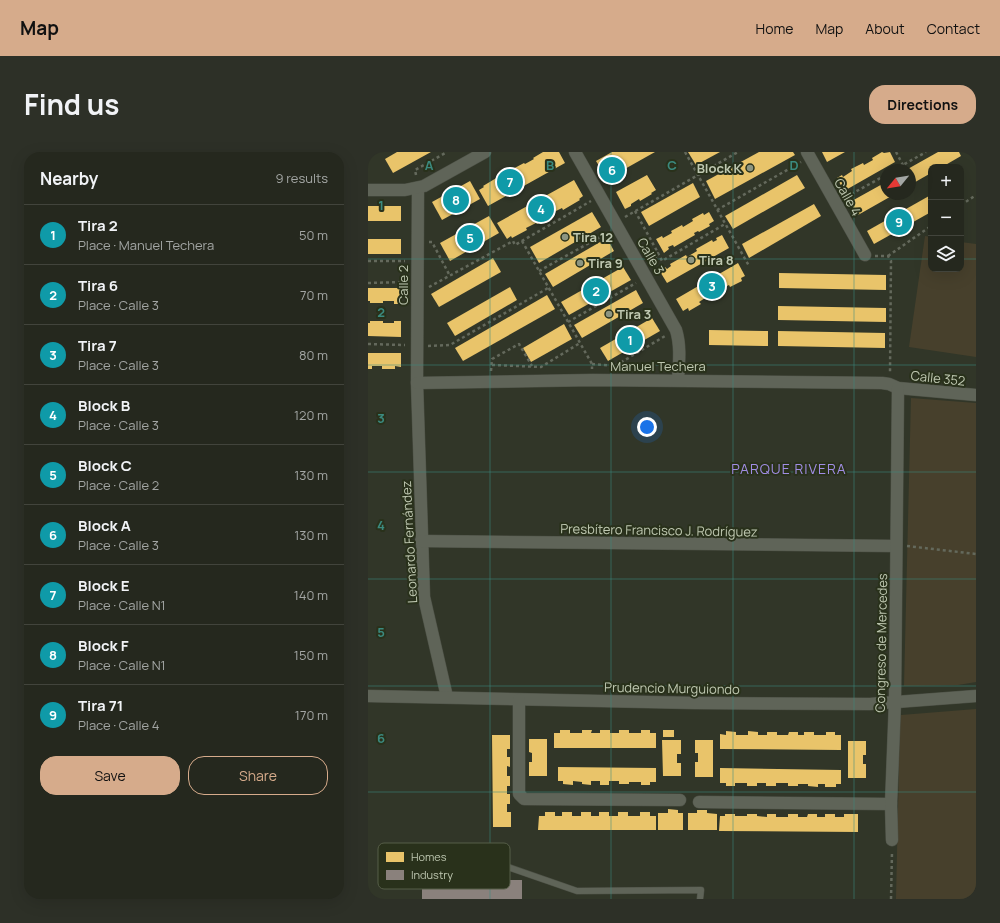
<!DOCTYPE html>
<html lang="en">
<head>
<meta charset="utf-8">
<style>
  :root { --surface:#25281e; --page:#2d3027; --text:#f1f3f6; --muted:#a3a6a4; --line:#42443c; --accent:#d6ab8b }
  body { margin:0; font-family:Manrope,sans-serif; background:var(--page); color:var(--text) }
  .controls { position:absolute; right:12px; top:12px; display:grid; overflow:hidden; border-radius:8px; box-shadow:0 4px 16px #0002 }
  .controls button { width:36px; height:36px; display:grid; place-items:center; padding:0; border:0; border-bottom:1px solid var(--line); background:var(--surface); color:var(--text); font:20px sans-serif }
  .compass { position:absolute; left:512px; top:12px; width:36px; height:36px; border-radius:50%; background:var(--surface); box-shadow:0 4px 16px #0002; rotate:240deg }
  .you { position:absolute; left:279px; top:275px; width:14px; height:14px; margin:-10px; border:3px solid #fff; border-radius:50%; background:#1a73e8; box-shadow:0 0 0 6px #1a73e833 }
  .badge { display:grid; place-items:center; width:26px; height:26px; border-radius:50%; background:var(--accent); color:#fff; font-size:13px; font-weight:700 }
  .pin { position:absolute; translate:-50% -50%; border:2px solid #fff; box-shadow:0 1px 4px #0006 }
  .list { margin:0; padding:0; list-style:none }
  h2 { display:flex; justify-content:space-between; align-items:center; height:52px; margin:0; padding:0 16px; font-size:17px }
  h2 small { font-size:13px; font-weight:400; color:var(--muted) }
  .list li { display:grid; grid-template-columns:26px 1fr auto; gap:12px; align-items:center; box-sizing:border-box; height:60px; padding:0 16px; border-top:1px solid var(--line) }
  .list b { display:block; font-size:15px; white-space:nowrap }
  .list p { margin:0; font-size:13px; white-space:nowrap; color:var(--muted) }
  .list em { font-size:13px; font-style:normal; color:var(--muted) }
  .actions { display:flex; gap:8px; padding:12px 16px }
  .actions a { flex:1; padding:9px 0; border:1px solid var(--accent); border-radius:16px; text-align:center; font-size:14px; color:var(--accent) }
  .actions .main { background:var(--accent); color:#111 }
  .icon { flex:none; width:22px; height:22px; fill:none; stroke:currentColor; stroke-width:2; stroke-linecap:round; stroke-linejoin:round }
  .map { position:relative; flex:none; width:608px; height:747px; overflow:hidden; border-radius:16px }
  header { display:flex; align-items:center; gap:24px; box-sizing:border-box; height:56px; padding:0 20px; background:var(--accent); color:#111 }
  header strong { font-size:19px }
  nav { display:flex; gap:22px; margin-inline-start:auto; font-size:14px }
  .intro { display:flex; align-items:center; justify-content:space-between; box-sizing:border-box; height:96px; padding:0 24px }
  h1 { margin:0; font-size:28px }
  .button { padding:10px 18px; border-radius:16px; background:var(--accent); color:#111; font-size:14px; font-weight:700 }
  main { display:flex; gap:24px; padding:0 24px }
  aside { flex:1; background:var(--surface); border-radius:16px; box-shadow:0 4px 16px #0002 }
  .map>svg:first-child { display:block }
</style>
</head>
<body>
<header>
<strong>Map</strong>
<nav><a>Home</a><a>Map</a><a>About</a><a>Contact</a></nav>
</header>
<div class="intro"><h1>Find us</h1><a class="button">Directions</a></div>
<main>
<aside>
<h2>Nearby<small>9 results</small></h2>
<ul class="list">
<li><span class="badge" style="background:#0f9aa8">1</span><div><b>Tira 2</b><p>Place · Manuel Techera</p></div><em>50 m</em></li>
<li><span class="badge" style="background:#0f9aa8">2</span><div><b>Tira 6</b><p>Place · Calle 3</p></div><em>70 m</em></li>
<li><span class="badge" style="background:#0f9aa8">3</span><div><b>Tira 7</b><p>Place · Calle 3</p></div><em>80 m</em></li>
<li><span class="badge" style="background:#0f9aa8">4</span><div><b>Block B</b><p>Place · Calle 3</p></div><em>120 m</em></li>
<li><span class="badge" style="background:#0f9aa8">5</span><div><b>Block C</b><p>Place · Calle 2</p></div><em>130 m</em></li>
<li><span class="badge" style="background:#0f9aa8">6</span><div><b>Block A</b><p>Place · Calle 3</p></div><em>130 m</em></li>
<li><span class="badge" style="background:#0f9aa8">7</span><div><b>Block E</b><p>Place · Calle N1</p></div><em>140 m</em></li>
<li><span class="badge" style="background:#0f9aa8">8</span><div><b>Block F</b><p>Place · Calle N1</p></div><em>150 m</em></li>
<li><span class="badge" style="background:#0f9aa8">9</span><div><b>Tira 71</b><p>Place · Calle 4</p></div><em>170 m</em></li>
</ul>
<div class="actions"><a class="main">Save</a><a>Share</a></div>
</aside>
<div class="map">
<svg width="608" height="747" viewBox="0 0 608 747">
  <rect width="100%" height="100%" fill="#313628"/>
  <g fill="#47402c">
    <polygon points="557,84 563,85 563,117 593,117 593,90 608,92 608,205 541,195"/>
    <polygon points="543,246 608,251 608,530 590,533 536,534"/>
    <polygon points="608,557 608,747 528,747 532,566 533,563"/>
  </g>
  <g fill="#e9c46a">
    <polygon points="29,0 63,0 25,21 17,7"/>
    <polygon points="175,0 191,0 197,11 120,54 111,38 116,35 115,34 130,25 131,27 140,22 139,20 156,11 157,12 166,7 165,6"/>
    <polygon points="244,0 287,0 239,27 228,9"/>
    <polygon points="320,0 352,0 328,13"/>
    <polygon points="391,0 425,0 427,3 347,47 338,29"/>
    <polygon points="454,0 477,0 459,10"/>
    <polygon points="514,0 516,1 522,0 527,10 476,39 469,26 474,23 475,25 484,19 483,17 495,11 496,13 505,8 504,6"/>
    <polygon points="570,0 591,0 593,4 574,15 563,15 563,21 542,33 542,18 538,18"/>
    <polygon points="279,23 288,38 283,41 284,42 272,49 271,47 263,52 263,54 257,57 248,40"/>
    <polygon points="429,23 437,36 365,77 357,64"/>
    <polygon points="206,28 215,44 211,47 212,48 195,58 194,56 184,61 185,63 169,72 168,71 158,76 159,78 144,86 143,84 139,87 129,71"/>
    <polygon points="102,29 112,47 74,68 64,50"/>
    <polygon points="518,30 518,42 527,42 490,63 482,50"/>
    <polygon points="325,31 332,45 281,74 273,60"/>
    <polygon points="561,44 563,48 563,60 506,92 499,79"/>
    <polygon points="446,52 453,64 381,106 374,92"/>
    <rect x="0" y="54" width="33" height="15"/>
    <polygon points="224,60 233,75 171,111 162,95"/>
    <polygon points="341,60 346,69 341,72 342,74 331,80 330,79 326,81 327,83 306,95 305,93 300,95 301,97 296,101 288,87 294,84 295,86 304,81 303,79 314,73 315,75 325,69 324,67 335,61 336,63"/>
    <polygon points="121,64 131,81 82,109 72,91"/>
    <polygon points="354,83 361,96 299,131 291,118 297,115 299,117 303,114 302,112 318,103 319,105 329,99 328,97 344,88 345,90 349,88 348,86"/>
    <polygon points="239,86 246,99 185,135 177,122"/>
    <rect x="0" y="87" width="33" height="15"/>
    <polygon points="125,106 133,120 71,155 63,142"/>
    <polygon points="370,111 377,124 373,126 374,129 362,135 361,133 351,138 353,141 342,147 340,144 331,150 333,152 321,159 320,156 315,159 308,147"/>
    <polygon points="255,115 263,128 201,163 193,150"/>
    <polygon points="411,121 518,123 518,138 411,136"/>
    <polygon points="142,135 149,148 87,184 79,171"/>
    <polygon points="0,136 33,136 33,152 26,152 26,149 15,149 15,151 2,151 2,149 0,149"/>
    <polygon points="268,138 275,151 214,186 206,173"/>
    <polygon points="179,143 187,157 95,209 87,196"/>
    <polygon points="410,154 518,156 518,170 410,168"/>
    <polygon points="284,166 292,179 240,209 232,196"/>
    <polygon points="2,169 15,169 15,171 26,171 26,169 33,169 33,185 0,184 0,171 2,171"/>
    <polygon points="196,172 204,187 163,210 155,196"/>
    <polygon points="341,178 400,179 400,194 341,193"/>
    <polygon points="410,179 517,181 517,196 410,194"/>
    <polygon points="0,201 33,201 33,215 27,214 27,217 14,217 14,214 4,214 4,217 0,217"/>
    <polygon points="192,578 202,578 202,581 214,581 214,578 224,578 223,581 232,581 232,578 242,578 242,581 251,581 251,578 261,578 261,581 273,581 273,578 282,578 282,581 288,581 288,596 186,596 186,581 192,581"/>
    <rect x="295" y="578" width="11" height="7"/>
    <polygon points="358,579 368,580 368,583 380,583 380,579 390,580 390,583 399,583 399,580 409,580 409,583 420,583 421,580 430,580 430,583 436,583 436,580 446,580 446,583 458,583 458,580 467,580 467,583 473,583 473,598 352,597 352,582 358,583"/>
    <polygon points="124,583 142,583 142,597 139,597 139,605 142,605 142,615 139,614 139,624 142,624 142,634 139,634 139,642 142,642 142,652 139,652 139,660 143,660 143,675 125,675"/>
    <polygon points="161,587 179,587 179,624 161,624 161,610 164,610 164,601 161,600"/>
    <polygon points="294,588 313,588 313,602 309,602 309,611 313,611 313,624 295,624"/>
    <polygon points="327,588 345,588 345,625 327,625 327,610 330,610 330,601 327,601"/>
    <polygon points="480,589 498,589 498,603 495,603 495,612 498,612 498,626 480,626"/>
    <polygon points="190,615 288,616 288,630 282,630 282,633 273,633 273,630 261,630 261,632 251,632 251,629 241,629 241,633 232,633 232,629 223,629 223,633 214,632 214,630 205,629 205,633 195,632 195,629 190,629"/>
    <polygon points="352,616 473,618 473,632 468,632 468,635 457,635 457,632 450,632 450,635 440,634 440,632 430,632 430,634 420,634 420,631 408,631 408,634 398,634 398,631 389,631 389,634 379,634 379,631 367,631 367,634 358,634 358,631 352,631"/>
    <polygon points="300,657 310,658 310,661 315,661 315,678 290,678 290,661 300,661"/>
    <polygon points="329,658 339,658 339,661 349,662 349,678 320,678 320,661 329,661"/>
    <polygon points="177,660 187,660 187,664 194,664 194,660 204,660 204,664 213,664 213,660 223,660 223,664 231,664 231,660 241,660 241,664 250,664 250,660 260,660 260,664 272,664 272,660 282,660 282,664 288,664 288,678 170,678 171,664 177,664"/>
    <polygon points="357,662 367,662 367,664 379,664 379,662 389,662 389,664 399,665 399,662 408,662 408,665 420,665 420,662 430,662 430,665 439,665 440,662 449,662 449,665 457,665 457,662 467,662 467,665 476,665 476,662 490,662 490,680 351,679 352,664 357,664"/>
  </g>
  <rect fill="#8a817c" x="54" y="728" width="100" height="19"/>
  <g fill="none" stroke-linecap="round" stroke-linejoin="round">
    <g stroke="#4d5146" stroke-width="7">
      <polyline id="service" points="53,706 111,705 209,739 333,738 332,747"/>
    </g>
    <g stroke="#4d5146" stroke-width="13">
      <g id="minor">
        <path d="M 207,0 L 308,178 C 313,194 311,211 310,228"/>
        <polyline points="439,0 497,103"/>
        <polyline points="50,36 49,231 56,445 79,545"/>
        <polyline points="0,38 37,38 56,34 117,0"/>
        <polyline points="49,231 225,228 514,231 521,232 530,236 608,243"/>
        <polyline points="53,389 528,394"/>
        <polyline points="0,544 326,551 502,552 608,544"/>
        <polyline points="151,548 151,642 156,647 312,648"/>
        <polyline points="331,650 523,652"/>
        <polyline points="524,688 523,652 527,549 530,236"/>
      </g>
    </g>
    <g stroke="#64695c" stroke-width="2.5" stroke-dasharray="3 3" stroke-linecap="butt">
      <polyline points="317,0 381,114"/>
      <polyline points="528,0 535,13"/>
      <polyline points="526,18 558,0"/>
      <polyline points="48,23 47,18 79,0"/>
      <polyline points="478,45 518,23"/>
      <polyline points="593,53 608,43"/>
      <polyline points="349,58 433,10"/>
      <polyline points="267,59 290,101"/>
      <polyline points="257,65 370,0"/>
      <polyline points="154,89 224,212 224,217"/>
      <polyline points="61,90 64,90 82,124"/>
      <polyline points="507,104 520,104 523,109 522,221"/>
      <polyline points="520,104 563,74"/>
      <polyline points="0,109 37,109"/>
      <polyline points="284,112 290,101 294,109 357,72"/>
      <polyline points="171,119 239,81"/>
      <polyline points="0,131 37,130"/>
      <polyline points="61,135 145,89 147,93 223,49"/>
      <polyline points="200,170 268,131"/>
      <polyline points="0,192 37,193"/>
      <polyline points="60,194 82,193 180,136"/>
      <polyline points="224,212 247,214 297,184"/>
      <polyline points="124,213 173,215 212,191"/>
      <polyline points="123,219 124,207 151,192 164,214"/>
      <polyline points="539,394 608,402"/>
      <polyline points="523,747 524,700"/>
    </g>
    <use href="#service" stroke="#5f6458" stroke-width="6"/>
    <use href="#minor" stroke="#5f6458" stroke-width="12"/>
  </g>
  <path fill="none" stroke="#3b8a7f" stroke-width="1" stroke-opacity="0.55" d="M 122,0 L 122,747M 243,0 L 243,747M 365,0 L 365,747M 486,0 L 486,747M 0,107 L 563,107M 593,107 L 608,107M 0,213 L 608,213M 0,320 L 608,320M 0,427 L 608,427M 0,534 L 608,534M 0,640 L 608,640"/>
  <g fill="#8d9581" stroke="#29311b" stroke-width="1.5">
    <circle cx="382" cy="16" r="4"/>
    <circle cx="197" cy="85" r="4"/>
    <circle cx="323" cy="108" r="4"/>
    <circle cx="212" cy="111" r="4"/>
    <circle cx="241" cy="162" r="4"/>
  </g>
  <g text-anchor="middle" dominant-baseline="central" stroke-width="4" stroke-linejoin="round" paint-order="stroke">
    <g font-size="13" font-weight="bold" fill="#bfc8b1" stroke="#29311b" text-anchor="start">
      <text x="374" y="16" text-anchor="end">Block K</text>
      <text x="205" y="85">Tira 12</text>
      <text x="331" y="108">Tira 8</text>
      <text x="220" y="111">Tira 9</text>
      <text x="249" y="162">Tira 3</text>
    </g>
    <g font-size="13" fill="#bfc8b1" stroke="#29311b">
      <text transform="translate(480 45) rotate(61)">Calle 4</text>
      <text transform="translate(283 104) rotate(60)">Calle 3</text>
      <text transform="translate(35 133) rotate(-90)">Calle 2</text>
      <text x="290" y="214">Manuel Techera</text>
      <text transform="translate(570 226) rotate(6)">Calle 352</text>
      <text transform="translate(291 378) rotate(1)">Presbítero Francisco J. Rodríguez</text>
      <text transform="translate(41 390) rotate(-93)">Leonardo Fernández</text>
      <text transform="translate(513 491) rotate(-89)">Congreso de Mercedes</text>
      <text transform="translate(304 536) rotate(1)">Prudencio Murguiondo</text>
    </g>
    <g font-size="14" letter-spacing="1" fill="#a08de4" stroke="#29311b">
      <text x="421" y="316">PARQUE RIVERA</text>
    </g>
  </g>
  <rect x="10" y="691" width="132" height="46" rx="6" fill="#29311b" stroke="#565e48" stroke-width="1"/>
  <rect x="18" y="700" width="18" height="10" fill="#e9c46a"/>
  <rect x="18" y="718" width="18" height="10" fill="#8a817c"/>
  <g font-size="11" fill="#bfc8b1">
    <text x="43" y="709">Homes</text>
    <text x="43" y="727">Industry</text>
  </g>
  <g font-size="13" text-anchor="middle" font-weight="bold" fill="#3b8a7f" stroke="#29311b" stroke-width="4" stroke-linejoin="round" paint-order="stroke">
    <text x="61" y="18">A</text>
    <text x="182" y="18">B</text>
    <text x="304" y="18">C</text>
    <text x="426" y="18">D</text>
    <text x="13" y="58">1</text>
    <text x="13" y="165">2</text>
    <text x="13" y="271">3</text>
    <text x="13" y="378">4</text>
    <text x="13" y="485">5</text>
    <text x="13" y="591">6</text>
  </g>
</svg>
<div class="controls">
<button>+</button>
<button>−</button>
<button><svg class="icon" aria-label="layers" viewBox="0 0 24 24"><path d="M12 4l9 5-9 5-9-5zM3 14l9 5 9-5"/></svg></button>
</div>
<svg class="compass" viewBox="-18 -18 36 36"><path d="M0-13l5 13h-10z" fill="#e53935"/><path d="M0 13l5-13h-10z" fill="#a3a6a4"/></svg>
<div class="you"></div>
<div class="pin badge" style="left:262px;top:188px;background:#0f9aa8">1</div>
<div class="pin badge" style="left:228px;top:139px;background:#0f9aa8">2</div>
<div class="pin badge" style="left:344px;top:134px;background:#0f9aa8">3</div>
<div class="pin badge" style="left:173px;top:57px;background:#0f9aa8">4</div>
<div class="pin badge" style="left:102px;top:86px;background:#0f9aa8">5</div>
<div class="pin badge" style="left:244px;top:18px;background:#0f9aa8">6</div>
<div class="pin badge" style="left:142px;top:30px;background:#0f9aa8">7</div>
<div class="pin badge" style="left:88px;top:48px;background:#0f9aa8">8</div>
<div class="pin badge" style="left:531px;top:70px;background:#0f9aa8">9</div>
</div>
</main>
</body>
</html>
